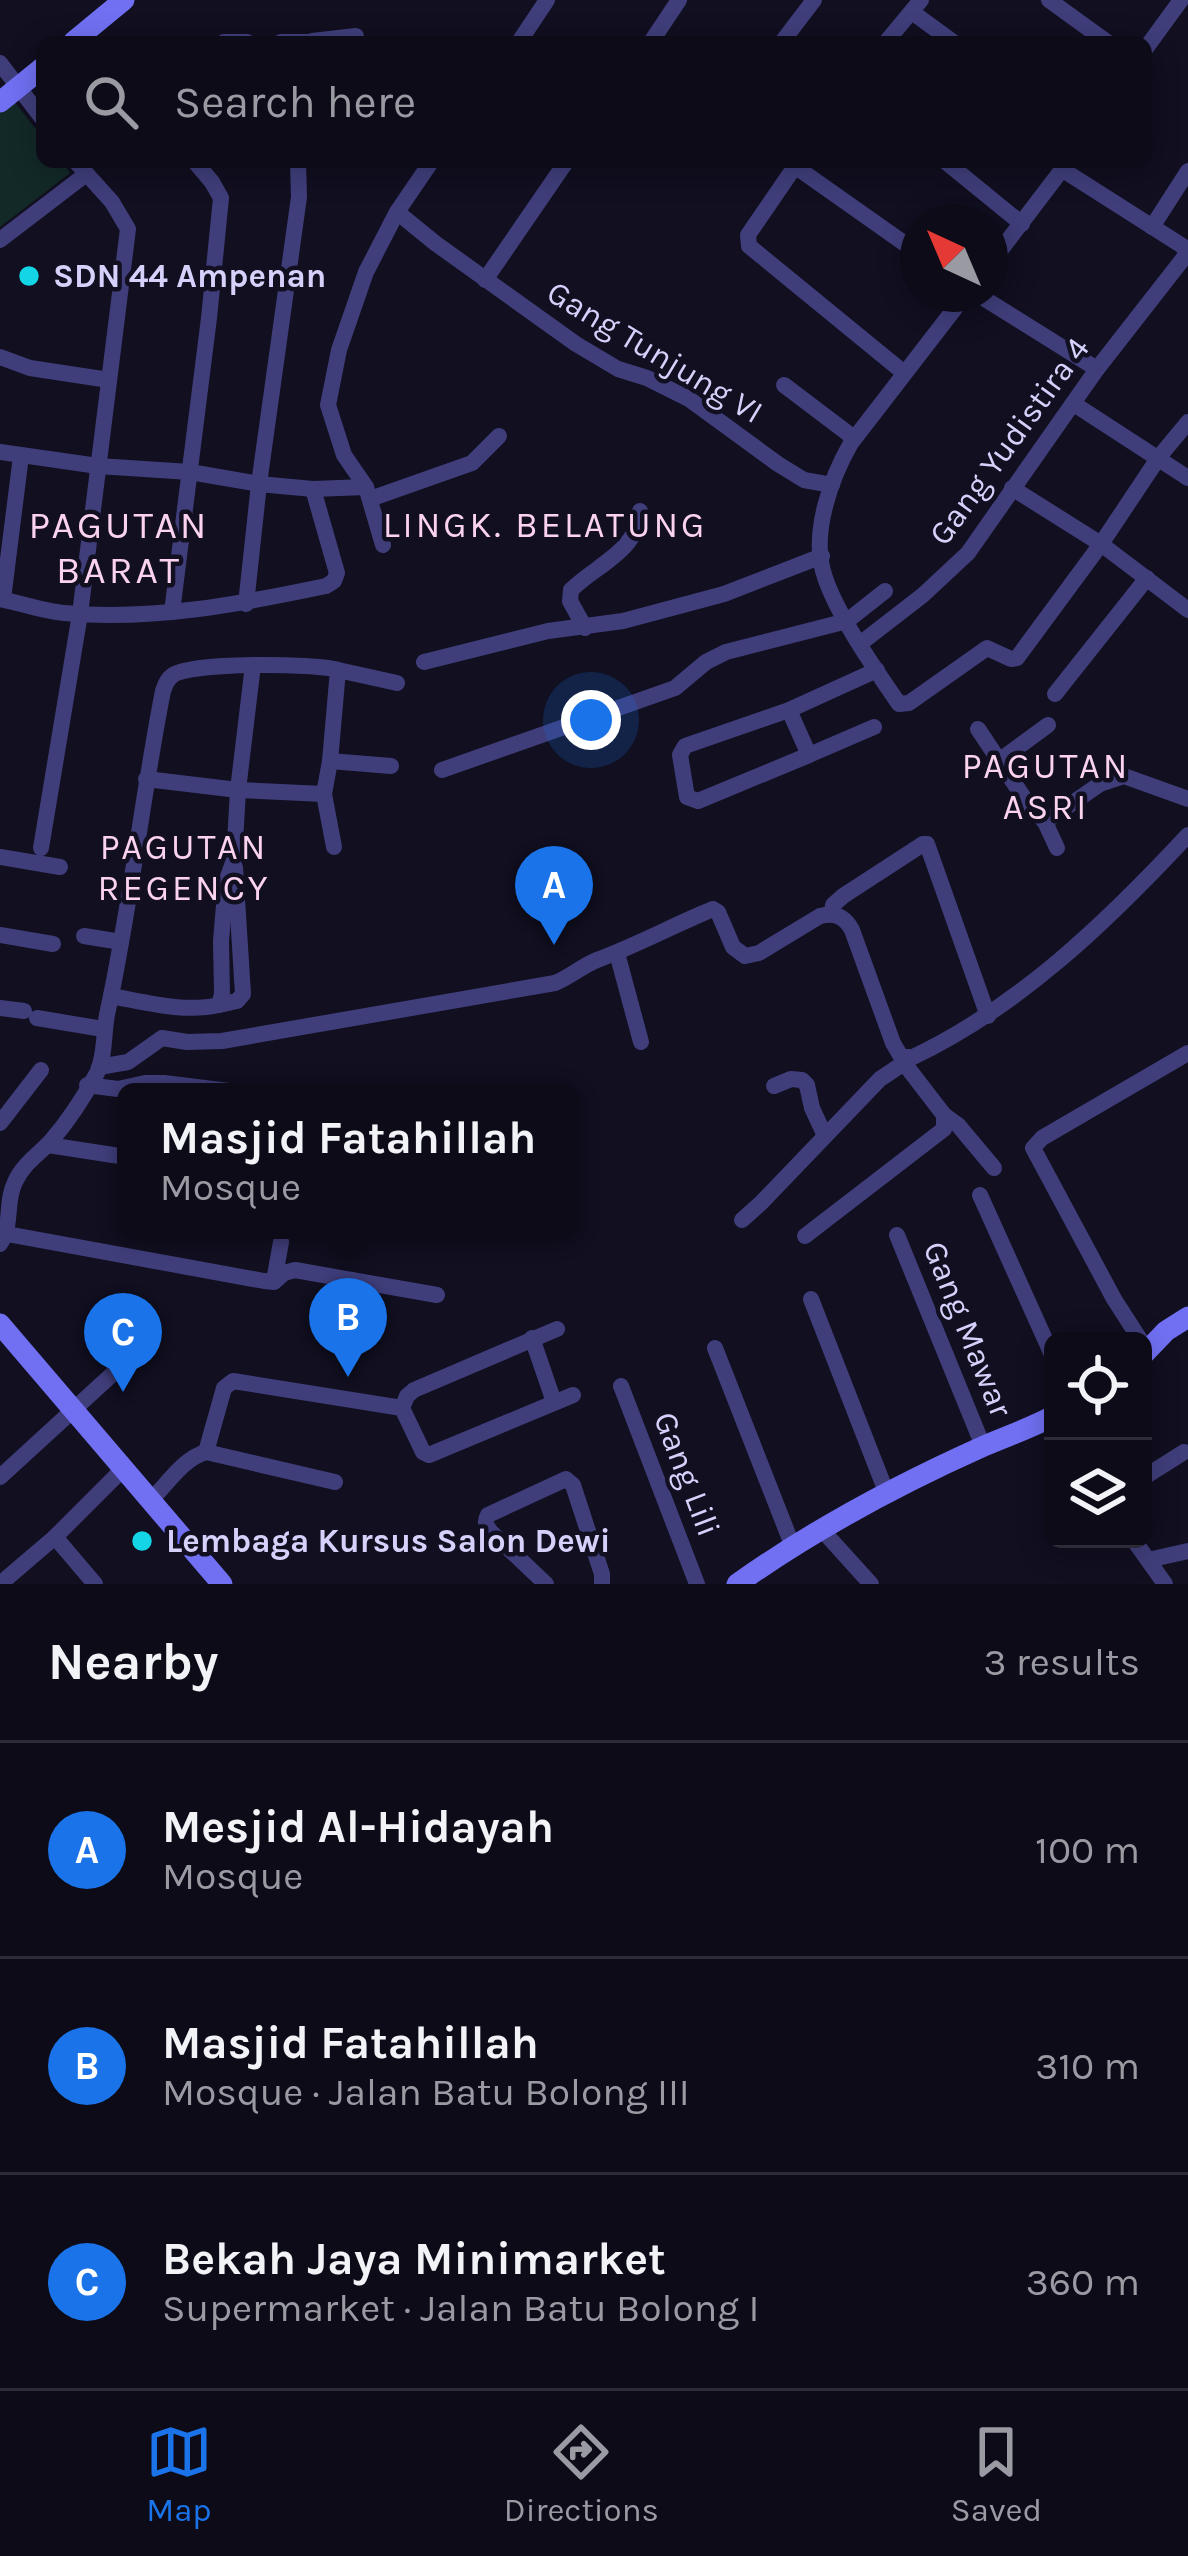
<!DOCTYPE html>
<html lang="en">
<head>
<meta charset="utf-8">
<style>
  :root { --surface:#0d0b18; --page:#161421; --text:#f1f3f6; --muted:#9a9ba2; --line:#2d2b37; --accent:#1a73e8 }
  body { margin:0; font-family:Karla,sans-serif; background:var(--page); color:var(--text) }
  .controls { position:absolute; right:36px; bottom:36px; display:grid; overflow:hidden; border-radius:18px; box-shadow:0 6px 30px #0003 }
  .controls button { width:108px; height:108px; display:grid; place-items:center; padding:0; border:0; border-bottom:3px solid var(--line); background:var(--surface); color:var(--text); font:60px sans-serif }
  .compass { position:absolute; left:900px; top:204px; width:108px; height:108px; border-radius:50%; background:var(--surface); box-shadow:0 6px 30px #0003; rotate:316deg }
  .you { position:absolute; left:591px; top:720px; width:42px; height:42px; margin:-30px; border:9px solid #fff; border-radius:50%; background:#1a73e8; box-shadow:0 0 0 18px #1a73e833 }
  .badge { display:grid; place-items:center; width:78px; height:78px; border-radius:50%; background:var(--accent); color:#fff; font-size:39px; font-weight:700 }
  .pin { position:absolute; translate:-50% -99px; filter:drop-shadow(0 3px 6px #0008) }
  .pin::after { content:''; position:absolute; top:63px; width:42px; height:36px; background:inherit; clip-path:polygon(0 0,100% 0,50% 100%) }
  .popup { position:absolute; left:117px; top:1083px; width:462px; height:156px; box-sizing:border-box; display:grid; place-content:center; border-radius:18px; background:var(--surface); filter:drop-shadow(0 3px 9px #0005); font-size:39px; white-space:nowrap; color:var(--muted) }
  .popup b { font-size:45px; color:var(--text) }
  .popup::after { content:''; position:absolute; left:50%; top:100%; margin-left:-24px; border:24px solid transparent; border-top-color:var(--surface) }
  .list { margin:0; padding:0; list-style:none }
  h2 { display:flex; justify-content:space-between; align-items:center; height:156px; margin:0; padding:0 48px; font-size:51px }
  h2 small { font-size:39px; font-weight:400; color:var(--muted) }
  .list li { display:grid; grid-template-columns:78px 1fr auto; gap:36px; align-items:center; box-sizing:border-box; height:216px; padding:0 48px; border-top:3px solid var(--line) }
  .list b { display:block; font-size:45px; white-space:nowrap }
  .list p { margin:0; font-size:39px; white-space:nowrap; color:var(--muted) }
  .list em { font-size:39px; font-style:normal; color:var(--muted) }
  .icon { flex:none; width:66px; height:66px; fill:none; stroke:currentColor; stroke-width:2; stroke-linecap:round; stroke-linejoin:round }
  .map { position:relative; flex:none; width:1188px; height:1584px; overflow:hidden }
  .search { position:absolute; background:var(--surface); box-shadow:0 6px 30px #0003; left:36px; right:36px; top:36px; height:132px; display:flex; align-items:center; gap:30px; box-sizing:border-box; padding:0 42px; border-radius:18px; color:var(--muted); font-size:45px }
  .sheet { height:804px; background:var(--surface) }
  nav { display:flex; justify-content:space-around; align-items:center; box-sizing:border-box; height:168px; border-top:3px solid var(--line); background:var(--surface); font-size:33px; color:var(--muted) }
  nav a { display:grid; justify-items:center; gap:6px }
  nav .on { color:var(--accent) }
  .map>svg:first-child { display:block }
</style>
</head>
<body>
<div class="map">
<svg width="1188" height="1584" viewBox="0 0 1188 1584">
  <rect width="100%" height="100%" fill="#110f20"/>
  <polygon fill="#122928" points="13,100 42,137 42,162 61,162 70,173 0,227 0,110"/>
  <g fill="none" stroke-linecap="round" stroke-linejoin="round">
    <g stroke="#3f3e7b" stroke-width="16">
      <polyline points="1049,0 1107,42"/>
      <polyline points="912,12 953,42"/>
      <polyline points="312,41 356,36"/>
      <polyline points="224,42 247,42"/>
      <polyline points="281,42 312,42"/>
      <polyline points="519,42 547,0"/>
      <polyline points="651,42 679,0"/>
      <polyline points="782,42 814,0"/>
      <polyline points="886,42 921,0"/>
      <polyline points="1146,48 1181,0"/>
      <polyline points="0,63 42,118"/>
      <polyline points="798,162 748,235 749,246 903,372"/>
      <polyline points="946,162 1022,224"/>
      <polyline points="796,167 918,253"/>
      <polyline points="397,212 435,243 576,344 618,369 647,378 689,399 778,464 804,480 832,485"/>
      <polyline points="1152,227 1188,171"/>
      <polyline points="0,240 85,175"/>
      <polyline points="990,264 1067,163"/>
      <polyline points="485,280 566,162"/>
      <path d="M 966,294 L 851,443 C 831,478 812,531 823,571 C 834,611 875,669 899,704 L 909,703 L 987,648 L 1011,659 L 1017,658 L 1101,544 L 1159,457 L 1188,422"/>
      <polyline points="977,294 1097,369"/>
      <polyline points="0,357 30,368 109,380"/>
      <polyline points="784,385 854,438"/>
      <polyline points="1074,404 1188,478"/>
      <polyline points="0,452 98,466 190,472 259,484 313,489 366,487"/>
      <polyline points="1012,488 1101,544 1188,610"/>
      <polyline points="370,499 472,463 499,436"/>
      <polyline points="383,545 366,487 344,455 328,405 339,350 366,272 397,212 431,162"/>
      <path d="M 0,599 C 21,603 43,611 64,613 C 153,621 240,604 326,586 L 334,581 L 337,573 L 313,489"/>
      <polyline points="3,599 21,456"/>
      <polyline points="246,604 259,484 299,197 298,162"/>
      <polyline points="172,612 209,318 221,198 212,182 195,162"/>
      <path d="M 585,628 L 570,601 L 571,590 C 596,565 638,551 640,511"/>
      <polyline points="861,643 923,595 968,553 1097,369 1186,255 1184,247 1063,170"/>
      <polyline points="424,662 548,631 623,621 724,594 822,556"/>
      <polyline points="338,670 397,683"/>
      <polyline points="1055,694 1147,578"/>
      <polyline points="789,710 809,755 698,801 687,797 680,755 685,746 789,710 877,670"/>
      <polyline points="978,729 1028,804 1045,822 1100,784 1124,776 1188,799"/>
      <polyline points="809,755 874,727"/>
      <polyline points="330,761 391,766"/>
      <polyline points="999,761 1048,725"/>
      <polyline points="442,770 675,688 706,662 726,652 847,621 885,591"/>
      <polyline points="324,794 334,847"/>
      <polyline points="1045,822 1057,848"/>
      <polyline points="41,848 80,614 128,229 112,202 76,162"/>
      <polyline points="0,857 60,867"/>
      <polyline points="832,914 833,905 843,896 923,844 927,844 988,1016"/>
      <polyline points="0,935 53,944"/>
      <polyline points="84,936 121,942"/>
      <polyline points="617,953 641,1042"/>
      <path d="M 111,996 C 145,1002 184,1013 219,1005 L 222,994 L 221,941 L 226,882 L 234,860 L 238,790 L 253,665"/>
      <polyline points="219,1005 237,1001 243,994 235,867"/>
      <polyline points="0,1008 24,1011"/>
      <polyline points="37,1018 103,1029"/>
      <path d="M 99,1067 L 128,1062 L 162,1038 L 187,1042 L 222,1041 L 555,983 C 570,977 582,966 597,960 C 637,945 674,925 713,909 L 718,912 L 733,947 L 745,956 L 759,953 L 820,916 C 835,912 845,917 852,930 L 893,1043 L 900,1055 L 911,1058 C 1019,1007 1107,922 1188,835"/>
      <polyline points="87,1085 118,1089 145,1083 164,1083 237,1092"/>
      <polyline points="774,1086 791,1079 802,1080 807,1085 812,1108 825,1136"/>
      <polyline points="944,1115 958,1125 994,1168"/>
      <polyline points="0,1123 41,1070"/>
      <polyline points="48,1145 126,1157"/>
      <polyline points="980,1195 1053,1357"/>
      <polyline points="742,1220 761,1203 880,1079 904,1063"/>
      <polyline points="7,1234 264,1281 274,1282 284,1273 295,1270 437,1295"/>
      <polyline points="897,1235 983,1446"/>
      <polyline points="805,1236 944,1129 944,1115 904,1063 904,1057"/>
      <path d="M 0,1244 C 13,1224 5,1202 15,1182 C 23,1164 38,1155 51,1141 C 69,1120 84,1097 97,1073 C 106,1055 103,1029 108,1010 C 131,904 142,797 163,691 C 165,685 167,679 173,675 C 192,662 314,663 338,670 L 330,761 L 324,794 L 238,790 L 146,779"/>
      <polyline points="274,1281 281,1242"/>
      <polyline points="811,1299 887,1494"/>
      <polyline points="345,1323 353,1280"/>
      <polyline points="532,1338 554,1402"/>
      <polyline points="1141,1341 1114,1299 1033,1148 1042,1138 1188,1053"/>
      <polyline points="715,1348 793,1547"/>
      <polyline points="621,1386 697,1584"/>
      <polyline points="402,1408 407,1396 414,1390 557,1329"/>
      <polyline points="206,1452 224,1388 233,1381 402,1408 423,1452 429,1455 573,1395"/>
      <polyline points="0,1477 142,1347"/>
      <polyline points="1143,1478 1184,1452"/>
      <path d="M 152,1499 C 168,1483 184,1458 206,1452 L 335,1482"/>
      <polyline points="823,1531 871,1584"/>
      <polyline points="55,1537 95,1584"/>
      <polyline points="1133,1539 1165,1584"/>
      <polyline points="1148,1560 1188,1551"/>
      <polyline points="0,1584 55,1537 124,1468"/>
      <path d="M 546,1584 L 491,1532 C 486,1526 484,1522 488,1515 L 566,1479 L 573,1485 L 602,1574 L 602,1584"/>
    </g>
    <g stroke="#7170f3" stroke-width="21">
      <polyline points="73,42 124,0"/>
      <polyline points="0,102 42,68"/>
      <polyline points="0,1324 222,1584"/>
      <polyline points="1143,1355 1166,1331 1188,1317"/>
      <path d="M 737,1584 C 813,1530 899,1484 984,1446 C 1007,1436 1031,1428 1053,1416"/>
    </g>
  </g>
  <g fill="#13d5e6" stroke="#110f20" stroke-width="4.5">
    <circle cx="29" cy="276" r="12"/>
    <circle cx="142" cy="1541" r="12"/>
  </g>
  <g text-anchor="middle" dominant-baseline="central" stroke-width="9" stroke-linejoin="round" paint-order="stroke">
    <g font-size="33" font-weight="bold" fill="#d5d1fb" stroke="#110f20" text-anchor="start">
      <text x="53" y="276">SDN 44 Ampenan</text>
      <text x="166" y="1541">Lembaga Kursus Salon Dewi</text>
    </g>
    <g font-size="33" fill="#d5d1fb" stroke="#110f20">
      <text transform="translate(655 352) rotate(31)">Gang Tunjung VI</text>
      <text transform="translate(1009 441) rotate(-54)">Gang Yudistira 4</text>
      <text transform="translate(968 1329) rotate(68)">Gang Mawar</text>
      <text transform="translate(687 1474) rotate(69)">Gang Lili</text>
    </g>
    <g font-size="36" letter-spacing="3" fill="#fbd3ee" stroke="#110f20">
      <text x="545" y="525">LINGK. BELATUNG</text>
      <text x="1046" y="766">PAGUTAN<tspan x="1046" dy="41">ASRI</tspan></text>
      <text x="184" y="847">PAGUTAN<tspan x="184" dy="41">REGENCY</tspan></text>
    </g>
    <g font-size="39" letter-spacing="3" fill="#fbd3ee" stroke="#110f20">
      <text x="119" y="525">PAGUTAN<tspan x="119" dy="45">BARAT</tspan></text>
    </g>
  </g>
</svg>
<div class="controls">
<button><svg class="icon" aria-label="locate" viewBox="0 0 24 24"><circle cx="12" cy="12" r="6"/><path d="M12 2v4M12 18v4M2 12h4M18 12h4"/></svg></button>
<button><svg class="icon" aria-label="layers" viewBox="0 0 24 24"><path d="M12 4l9 5-9 5-9-5zM3 14l9 5 9-5"/></svg></button>
</div>
<svg class="compass" viewBox="-18 -18 36 36"><path d="M0-13l5 13h-10z" fill="#e53935"/><path d="M0 13l5-13h-10z" fill="#9a9ba2"/></svg>
<div class="you"></div>
<div class="pin badge" style="left:554px;top:945px">A</div>
<div class="pin badge" style="left:348px;top:1377px">B</div>
<div class="popup"><b>Masjid Fatahillah</b>Mosque</div>
<div class="pin badge" style="left:123px;top:1392px">C</div>
<div class="search"><svg class="icon" aria-label="search" viewBox="0 0 24 24"><circle cx="10" cy="10" r="6"/><path d="M15 15l6 6"/></svg>Search here</div>
</div>
<section class="sheet">
<h2>Nearby<small>3 results</small></h2>
<ul class="list">
<li><span class="badge">A</span><div><b>Mesjid Al-Hidayah</b><p>Mosque</p></div><em>100 m</em></li>
<li><span class="badge">B</span><div><b>Masjid Fatahillah</b><p>Mosque · Jalan Batu Bolong III</p></div><em>310 m</em></li>
<li><span class="badge">C</span><div><b>Bekah Jaya Minimarket</b><p>Supermarket · Jalan Batu Bolong I</p></div><em>360 m</em></li>
</ul>
</section>
<nav>
<a class="on"><svg class="icon" aria-label="map" viewBox="0 0 24 24"><path d="M3 6l6-2 6 2 6-2v14l-6 2-6-2-6 2zM9 4v14M15 6v14"/></svg>Map</a>
<a><svg class="icon" aria-label="directions" viewBox="0 0 24 24"><path d="M12 3l9 9-9 9-9-9zM9 14v-3h6M13 9l2 2-2 2"/></svg>Directions</a>
<a><svg class="icon" aria-label="saved" viewBox="0 0 24 24"><path d="M7 4h10v16l-5-4-5 4z"/></svg>Saved</a>
</nav>
</body>
</html>
